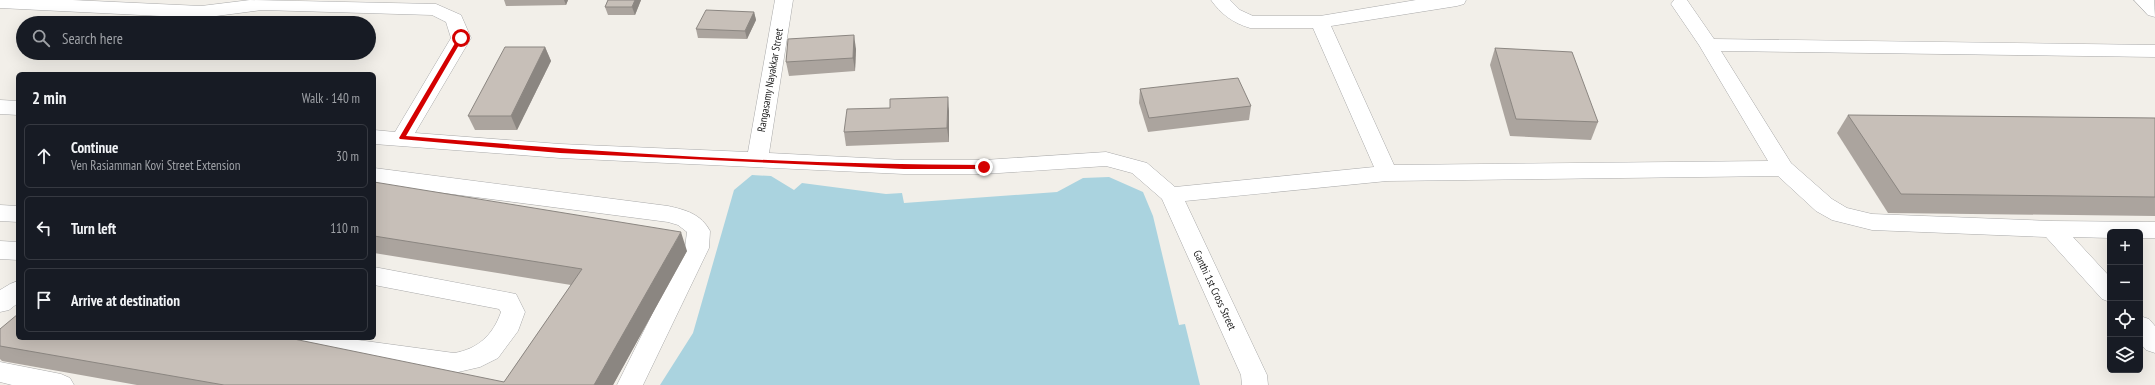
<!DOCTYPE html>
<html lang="en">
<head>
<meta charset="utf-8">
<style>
  :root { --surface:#171b24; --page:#242831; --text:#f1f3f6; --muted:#9ea1a6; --line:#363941 }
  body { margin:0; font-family:"PT Sans Narrow",sans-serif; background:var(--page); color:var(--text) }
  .controls { position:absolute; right:12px; bottom:12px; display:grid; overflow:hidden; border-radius:6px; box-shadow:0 4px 16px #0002 }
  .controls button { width:36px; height:36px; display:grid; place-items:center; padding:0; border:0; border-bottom:1px solid var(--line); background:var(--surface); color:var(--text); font:20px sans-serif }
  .stop { position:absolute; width:12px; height:12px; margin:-9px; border:3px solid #d40000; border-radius:50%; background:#fff }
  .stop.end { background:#d40000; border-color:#fff; box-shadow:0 1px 4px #0008 }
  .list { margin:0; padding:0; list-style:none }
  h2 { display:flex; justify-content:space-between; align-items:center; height:52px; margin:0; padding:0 16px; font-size:17px }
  h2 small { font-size:13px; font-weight:400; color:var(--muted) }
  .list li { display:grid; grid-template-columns:26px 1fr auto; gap:12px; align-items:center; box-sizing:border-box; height:64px; margin:0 8px 8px; padding:0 8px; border:1px solid var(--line); border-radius:6px }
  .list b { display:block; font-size:15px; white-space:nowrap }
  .list p { margin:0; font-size:13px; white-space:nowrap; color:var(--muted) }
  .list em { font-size:13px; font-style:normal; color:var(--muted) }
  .icon { flex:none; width:22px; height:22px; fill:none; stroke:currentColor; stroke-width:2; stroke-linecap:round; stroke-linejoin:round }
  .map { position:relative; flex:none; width:2155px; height:385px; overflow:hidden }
  .search { position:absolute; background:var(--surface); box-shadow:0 4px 16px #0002; left:16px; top:16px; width:360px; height:44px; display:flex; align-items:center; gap:10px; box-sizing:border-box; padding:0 14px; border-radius:22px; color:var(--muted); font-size:15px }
  .panel { position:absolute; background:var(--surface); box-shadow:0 4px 16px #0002; left:16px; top:72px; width:360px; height:268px; border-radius:6px }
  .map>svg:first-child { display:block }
</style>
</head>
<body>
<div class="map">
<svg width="2155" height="385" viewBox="0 0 2155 385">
  <rect width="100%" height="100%" fill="#f2efe9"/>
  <polygon fill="#aad3df" points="752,175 771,176 794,190 802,183 886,194 902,193 904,203 1057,192 1083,178 1109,177 1143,192 1153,216 1179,325 1185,324 1200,385 660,385 693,333 734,190"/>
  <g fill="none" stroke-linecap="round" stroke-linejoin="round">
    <g stroke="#a9a9a9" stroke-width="1">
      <g id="street">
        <path d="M 0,0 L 72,0 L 201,6 L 250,0 L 436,4 L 461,15 L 471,38 L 415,133 L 560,144 L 748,152 L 775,0 L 793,0 L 769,153 L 904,160 L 984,160 L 1106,152 L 1147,163 L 1175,187 L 1374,167 L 1313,28 L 1250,28 C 1233,23 1221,14 1211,0 L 1230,0 L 1240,10 L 1253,16 L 1320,16 L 1416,0 L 1466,0 L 1464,4 L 1457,6 L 1331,26 L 1394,165 L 1768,161 L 1699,45 L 1671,4 L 1674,0 L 1687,0 L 1714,39 L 2155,45 L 2155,57 L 1721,51 L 1791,163 L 1832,199 L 1847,208 L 1872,214 L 2052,221 L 2155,222 L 2155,238 L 2140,238 L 2140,232 L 2110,232 L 2110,238 L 2073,237 L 2110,277 L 2110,302 L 2102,299 L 2046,237 L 1872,230 L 1832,220 L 1816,211 L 1778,176 L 1387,181 L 1185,201 L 1267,375 L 1268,385 L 1242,385 L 1241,375 L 1162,199 L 1132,173 L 1106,166 L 984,174 L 904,174 L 560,158 L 374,144 L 374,130 L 395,132 L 451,38 L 446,22 L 432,15 L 262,10 L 201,18 L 0,8 Z"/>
        <polygon points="2134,0 2154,0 2155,17 2148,15"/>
        <polygon points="0,100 18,101 18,115 0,114"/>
        <path d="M 374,168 L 668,206 C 686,210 701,214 710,231 L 709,248 L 643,385 L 617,385 L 685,248 L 687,232 L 678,225 L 668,222 L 374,184 Z"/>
        <polygon points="0,205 18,206 18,222 0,221"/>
        <polygon points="0,241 18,242 18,260 0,259"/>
        <path d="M 374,267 L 516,294 L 525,312 L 518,331 L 498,358 L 480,367 L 454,373 L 359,361 L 283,345 L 280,338 L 343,338 L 454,353 C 478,349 493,335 501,312 L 499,309 L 374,285 Z"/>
        <polygon points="18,281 18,303 9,310 0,312 0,290 10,284"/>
        <polygon points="2140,316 2149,319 2155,326 2155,353 2146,350 2140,343"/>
        <polygon points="0,362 61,374 70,378 74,385 12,385 0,382"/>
      </g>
    </g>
    <use href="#street" fill="#fff" fill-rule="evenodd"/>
  </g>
  <g fill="#aba49e">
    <polygon points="504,0 568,0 566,5 506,6"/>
    <polygon points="608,0 641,0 635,15 608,15 605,7"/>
    <polygon points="754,12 756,20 747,39 698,38 696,29"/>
    <polygon points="545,47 551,61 517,130 475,130 468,116"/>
    <polygon points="1495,48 1598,122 1591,140 1510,136 1490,65"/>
    <polygon points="856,49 855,71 789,76 786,62"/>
    <polygon points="1140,89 1251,106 1249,120 1148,132 1139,103"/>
    <polygon points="949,111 949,142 846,146 844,132"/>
    <polygon points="1848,115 2155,118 2155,216 1888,213 1837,133"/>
    <polygon points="374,182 687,251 613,385 137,385 2,361 0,359 0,329 504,382 571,285 374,253"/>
  </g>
  <g fill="#8b8681">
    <polygon points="564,0 568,0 566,5"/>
    <polygon points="635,0 641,0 635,15 632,7"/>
    <polygon points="754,12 756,20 747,39 745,31"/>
    <polygon points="854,35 856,49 855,71 853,58"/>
    <polygon points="545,47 551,61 517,130 511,116"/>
    <polygon points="948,97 949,111 949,142 947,128"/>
    <polygon points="681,232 687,251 613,385 594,385"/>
  </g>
  <g fill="#c7bfb8" stroke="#8b8681">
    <polygon points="608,0 635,0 632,7 605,7"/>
    <polygon points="706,10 754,12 745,31 696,29"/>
    <polygon points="854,35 853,58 786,62 788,39"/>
    <polygon points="505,47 545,47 511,116 468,116"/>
    <polygon points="1495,48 1572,52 1598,122 1516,119"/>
    <polygon points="1238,78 1251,106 1149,118 1140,89"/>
    <polygon points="948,97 947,128 844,132 847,109 890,108 890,99"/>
    <polygon points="1848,115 2155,118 2155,197 1901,194"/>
    <polygon points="374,182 681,232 594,385 224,385 0,346 0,329 18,314 18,338 289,338 504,382 582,269 374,236"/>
  </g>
  <path fill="#d40000" d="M 461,36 L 463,38 L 406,136 C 598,152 791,165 984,165 L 987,167 L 984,169 L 904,169 L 560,153 L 400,139 L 399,138 L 458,38 Z"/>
  <g text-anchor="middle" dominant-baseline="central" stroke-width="4" stroke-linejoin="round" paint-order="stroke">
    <g font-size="11" fill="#222" stroke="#fff">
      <text transform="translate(770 80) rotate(-80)">Rangasamy Nayakkar Street</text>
      <text transform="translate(1215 290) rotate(65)">Ganthi 1st Cross Street</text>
    </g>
  </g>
</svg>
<div class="controls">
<button>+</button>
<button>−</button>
<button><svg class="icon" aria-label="locate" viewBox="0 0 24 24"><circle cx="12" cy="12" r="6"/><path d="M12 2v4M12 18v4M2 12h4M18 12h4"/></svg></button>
<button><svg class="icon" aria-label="layers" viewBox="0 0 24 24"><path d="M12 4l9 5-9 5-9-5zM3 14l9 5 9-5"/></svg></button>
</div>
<div class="stop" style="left:461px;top:38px"></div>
<div class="stop end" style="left:984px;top:167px"></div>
<div class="search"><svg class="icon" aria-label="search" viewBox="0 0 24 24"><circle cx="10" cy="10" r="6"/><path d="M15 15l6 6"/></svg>Search here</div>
<section class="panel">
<h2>2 min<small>Walk · 140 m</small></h2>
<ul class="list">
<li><svg class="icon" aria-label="ahead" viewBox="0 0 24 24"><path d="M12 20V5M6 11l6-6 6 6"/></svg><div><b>Continue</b><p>Ven Rasiamman Kovi Street Extension</p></div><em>30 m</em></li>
<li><svg class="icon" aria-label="left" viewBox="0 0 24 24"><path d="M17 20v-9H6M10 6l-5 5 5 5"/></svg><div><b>Turn left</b></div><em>110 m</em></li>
<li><svg class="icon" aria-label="arrive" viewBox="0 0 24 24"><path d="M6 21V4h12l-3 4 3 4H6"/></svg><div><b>Arrive at destination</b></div></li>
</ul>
</section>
</div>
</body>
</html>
